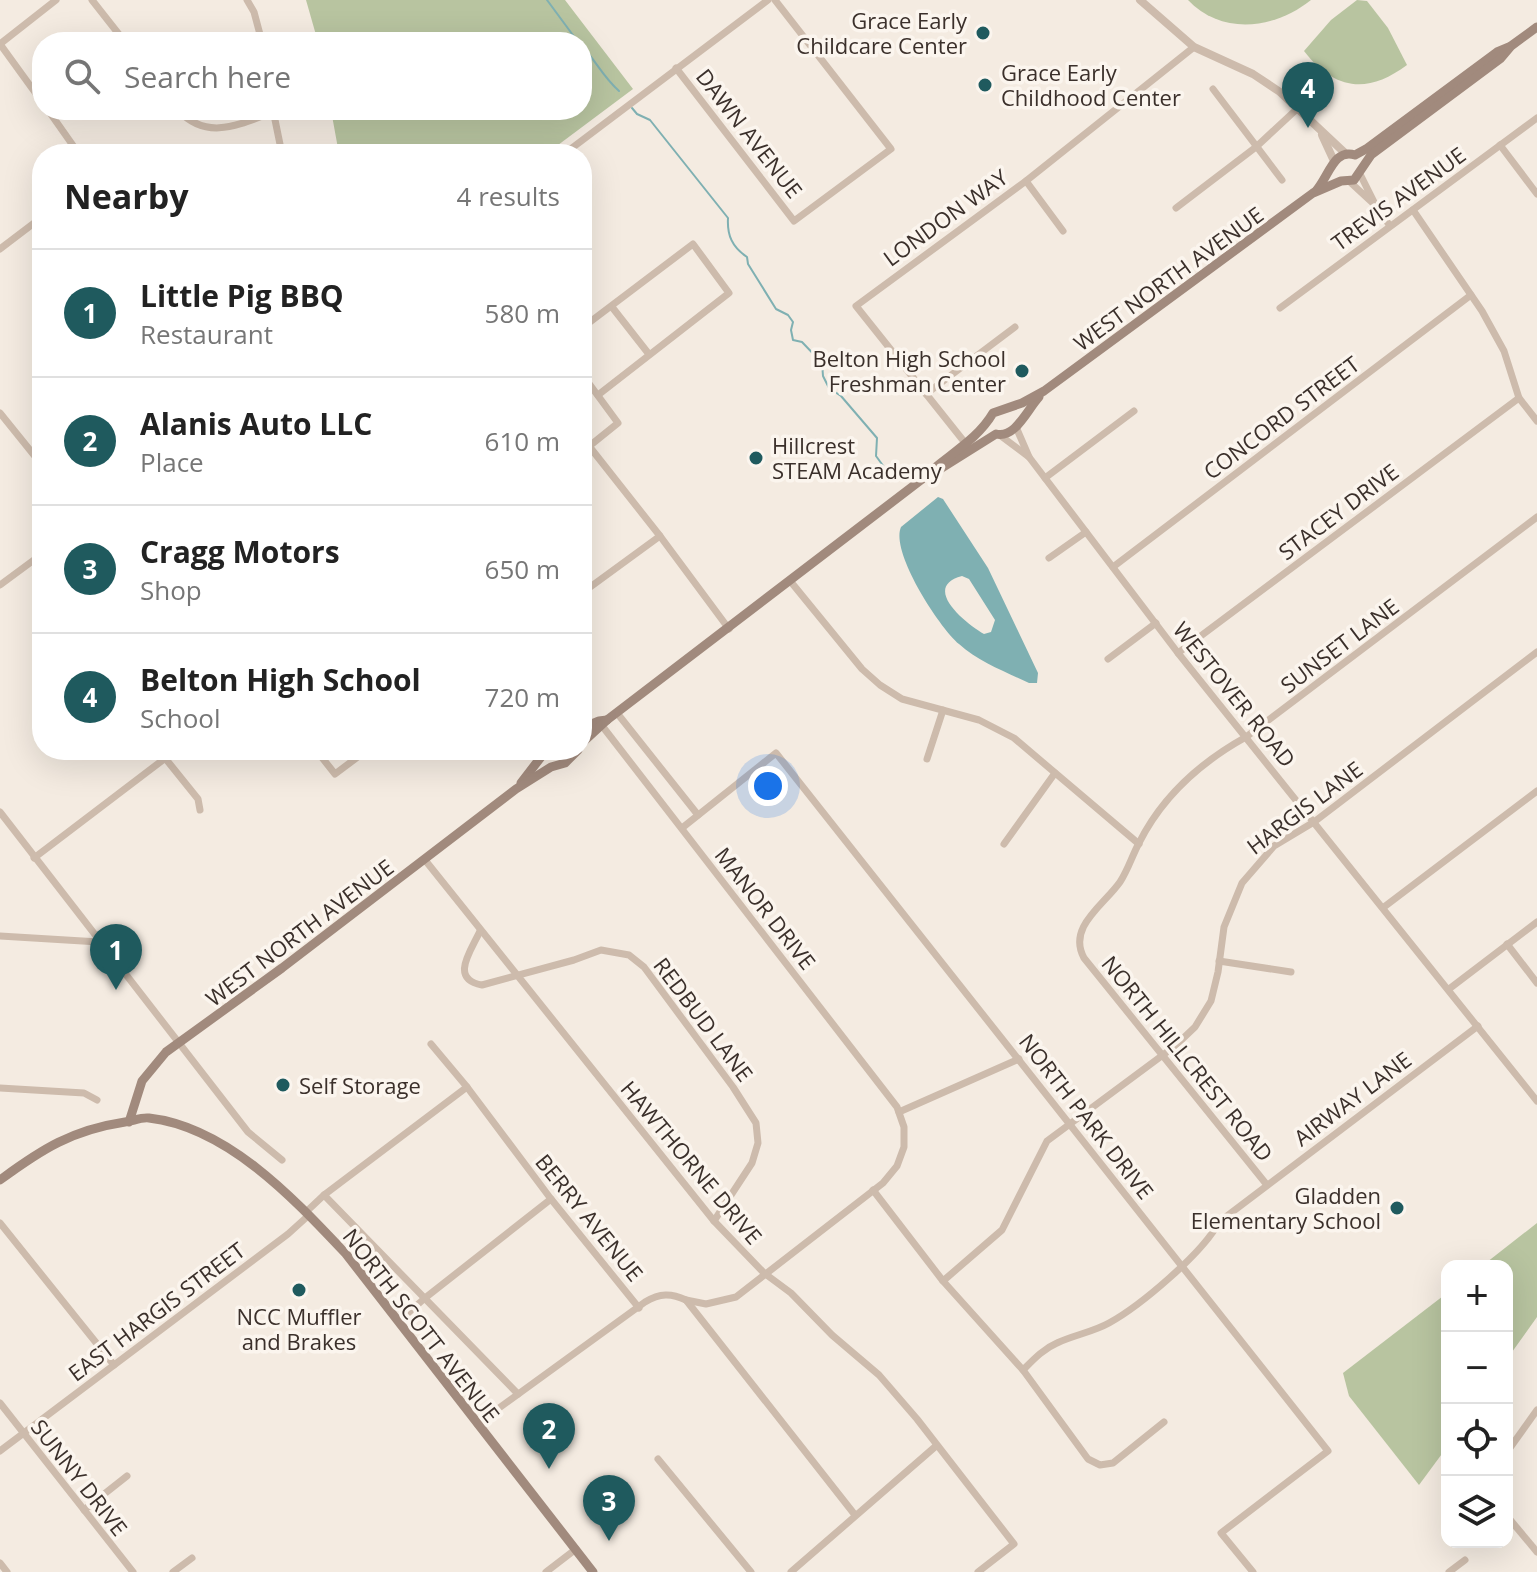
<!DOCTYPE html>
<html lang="en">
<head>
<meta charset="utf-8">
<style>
  :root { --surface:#fff; --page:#f2f2f2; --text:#222; --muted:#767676; --line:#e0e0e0; --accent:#1f5a5e }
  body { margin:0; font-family:"Open Sans",sans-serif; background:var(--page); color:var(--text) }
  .controls { position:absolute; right:24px; bottom:24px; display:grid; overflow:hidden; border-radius:16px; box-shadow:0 8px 32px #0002 }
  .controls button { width:72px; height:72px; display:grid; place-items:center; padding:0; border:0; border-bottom:2px solid var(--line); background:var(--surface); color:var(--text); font:40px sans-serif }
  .you { position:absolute; left:768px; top:786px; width:28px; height:28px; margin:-20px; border:6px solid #fff; border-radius:50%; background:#1a73e8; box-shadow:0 0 0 12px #1a73e833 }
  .badge { display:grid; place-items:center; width:52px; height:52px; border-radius:50%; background:var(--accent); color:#fff; font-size:26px; font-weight:700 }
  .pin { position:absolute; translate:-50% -66px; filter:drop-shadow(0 2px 4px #0008) }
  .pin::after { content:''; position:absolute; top:42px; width:28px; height:24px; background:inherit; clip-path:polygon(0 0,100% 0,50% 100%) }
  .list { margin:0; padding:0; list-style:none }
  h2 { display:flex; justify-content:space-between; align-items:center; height:104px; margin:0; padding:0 32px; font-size:34px }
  h2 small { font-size:26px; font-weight:400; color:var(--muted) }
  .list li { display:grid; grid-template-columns:52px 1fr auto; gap:24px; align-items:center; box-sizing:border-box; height:128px; padding:0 32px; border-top:2px solid var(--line) }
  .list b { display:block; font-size:30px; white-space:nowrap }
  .list p { margin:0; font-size:26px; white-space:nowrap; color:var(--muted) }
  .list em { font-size:26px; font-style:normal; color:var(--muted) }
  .icon { flex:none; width:44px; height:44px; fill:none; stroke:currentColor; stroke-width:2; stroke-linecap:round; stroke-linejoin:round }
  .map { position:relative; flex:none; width:1537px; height:1572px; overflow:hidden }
  .search { position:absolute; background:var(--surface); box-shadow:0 8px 32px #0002; left:32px; top:32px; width:560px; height:88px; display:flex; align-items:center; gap:20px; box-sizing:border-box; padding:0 28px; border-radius:32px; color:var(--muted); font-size:30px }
  .panel { position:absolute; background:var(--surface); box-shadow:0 8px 32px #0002; left:32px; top:144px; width:560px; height:616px; border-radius:32px }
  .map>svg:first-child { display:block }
</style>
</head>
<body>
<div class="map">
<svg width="1537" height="1572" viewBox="0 0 1537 1572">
  <rect width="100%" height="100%" fill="#f4ebe1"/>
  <g fill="#b8c4a0">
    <polygon points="306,0 565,0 633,89 546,154 339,154 331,110 582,110 582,42 318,42"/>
    <path d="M 1188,0 L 1311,0 C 1275,29 1222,36 1188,0 Z"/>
    <path d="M 1357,0 L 1367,1 L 1388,28 L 1407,65 C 1368,94 1335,91 1304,51 L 1331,20 Z"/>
    <polygon points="1537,1223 1537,1317 1507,1359 1507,1266 1482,1266"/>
    <polygon points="1447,1293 1447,1447 1419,1485 1349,1396 1343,1373"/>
  </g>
  <path fill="#7fb0b2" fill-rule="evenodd" d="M 938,497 L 943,499 L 988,568 L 1038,673 L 1037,683 L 1029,683 C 1006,672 979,662 959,644 C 939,627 890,552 901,527 ZM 962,576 L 969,579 L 995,620 L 991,632 L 984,634 C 965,623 921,587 962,576 Z"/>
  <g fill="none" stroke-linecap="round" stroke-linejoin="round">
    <g stroke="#7fb0b2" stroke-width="2">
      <polyline points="547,0 578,42"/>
      <path d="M 582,46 C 596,61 603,77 619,91"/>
      <path d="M 632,108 L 637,114 L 650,120 L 728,218 C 727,235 732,247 747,257 L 748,264 L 776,309 L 788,315 L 793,322 L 791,330 L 793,340 L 802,342 L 822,363 L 823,376 L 829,388 L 841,396 L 877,438 L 876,456 L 892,478"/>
    </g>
    <g stroke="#cdbbac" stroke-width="7">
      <polyline points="92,0 125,42"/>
      <polyline points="247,0 254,12 262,42"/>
      <polyline points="0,44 42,102"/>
      <polyline points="0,44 56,0"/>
      <polyline points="676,68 794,221 891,149 775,0"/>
      <polyline points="1213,89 1282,180"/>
      <polyline points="48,110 79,154"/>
      <path d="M 178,110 C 207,141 238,125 273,112"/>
      <polyline points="273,110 282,154"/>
      <polyline points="1500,145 1537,194"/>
      <polyline points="564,154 768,0"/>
      <polyline points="1026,181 1063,231"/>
      <polyline points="1350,182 1376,206 1360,174"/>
      <polyline points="1376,206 1390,226"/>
      <polyline points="1176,208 1256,147 1298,108"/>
      <polyline points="1413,210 1482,311 1504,351 1519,398 1537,421"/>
      <polyline points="0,249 42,217"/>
      <polyline points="612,307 648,353"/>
      <polyline points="1280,308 1537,118"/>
      <polyline points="582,328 693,244 729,293 598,395"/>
      <polyline points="582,374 618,423 582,452"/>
      <polyline points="926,394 1015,327"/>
      <polyline points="0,413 42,465"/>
      <polyline points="1016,427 1029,457 1178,653 1537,1101"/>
      <polyline points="1001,436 1029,457"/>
      <polyline points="966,444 856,306 1026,181 1194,47"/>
      <polyline points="589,446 660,536 729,629"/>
      <polyline points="1045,478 1134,411"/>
      <polyline points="1049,558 1086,532"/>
      <polyline points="1113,567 1471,295"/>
      <polyline points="791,582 862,669 880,685 902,699 979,720 1014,738 1139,844"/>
      <polyline points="0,585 42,554"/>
      <polyline points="582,593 660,536"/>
      <polyline points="1178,653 1519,398"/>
      <polyline points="1108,659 1156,623"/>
      <polyline points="617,713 698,815"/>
      <polyline points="603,727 897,1107 904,1127 904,1147 897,1166 883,1183 736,1297 706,1304 686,1300"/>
      <polyline points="316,750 335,774 367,750"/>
      <polyline points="165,758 198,799 200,810"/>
      <polyline points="927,759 943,710"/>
      <polyline points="0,812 248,1132 282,1160"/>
      <polyline points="682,828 776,753 1328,1451 1221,1533 1253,1572"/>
      <polyline points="1004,844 1055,773"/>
      <polyline points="34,858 176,750"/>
      <polyline points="425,860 714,1221 764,1273 791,1293 832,1335 879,1375 917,1419 1014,1544 978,1572"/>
      <polyline points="1384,907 1537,791"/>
      <path d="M 480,931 C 471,951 449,979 482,985 L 574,960 L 601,950 L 629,955 L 644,967 L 733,1087 L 756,1123 L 758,1143 L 752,1163 L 714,1221"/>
      <polyline points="0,936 99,942"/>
      <polyline points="1507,944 1537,983"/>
      <polyline points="1219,961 1291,972"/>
      <polyline points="1449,989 1537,922"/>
      <polyline points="431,1044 467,1087 551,1199 639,1308"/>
      <polyline points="0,1088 84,1093 97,1100"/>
      <polyline points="899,1112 1019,1059"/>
      <path d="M 1267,1185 L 1084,958 C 1067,927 1104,905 1120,882 C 1128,870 1132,856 1139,843 C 1162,797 1201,762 1246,737 L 1537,517"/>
      <polyline points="873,1190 943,1281 1023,1370 1088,1459 1100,1465 1113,1463 1164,1422"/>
      <polyline points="324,1195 518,1394"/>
      <polyline points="306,1212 324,1195 467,1087"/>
      <polyline points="0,1223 114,1365"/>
      <polyline points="943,1281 1002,1230 1047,1141 1175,1046 1195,1027 1211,1001 1218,972 1224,927 1242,883 1274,846 1314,822 1537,652"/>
      <polyline points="399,1321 425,1298 551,1199"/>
      <path d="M 1023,1370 C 1033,1360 1043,1349 1057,1343 C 1074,1335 1093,1332 1109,1323 C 1140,1306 1203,1253 1219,1222 L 1478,1026"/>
      <polyline points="0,1403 133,1572"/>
      <path d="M 477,1424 L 645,1302 C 660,1293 671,1293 686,1300 L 855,1515"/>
      <polyline points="0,1451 288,1234 309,1215"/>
      <polyline points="1507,1452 1537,1410"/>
      <polyline points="658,1459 751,1572"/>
      <polyline points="84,1510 127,1476"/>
      <polyline points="1507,1516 1537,1552"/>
      <polyline points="0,1563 7,1572"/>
      <polyline points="173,1572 192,1558"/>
      <polyline points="546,1572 576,1549"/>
      <polyline points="791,1572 936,1446"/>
      <polyline points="1449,1572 1465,1560"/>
    </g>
    <g stroke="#cdbbac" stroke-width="8">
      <polyline points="1140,0 1194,47 1253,74 1280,92 1345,153"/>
      <polyline points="1322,135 1334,161"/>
    </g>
    <g stroke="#a18a7d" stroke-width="9">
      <path d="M 1316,191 C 1329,176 1334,148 1355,155 L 1366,149 L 1497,52 L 1509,47"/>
      <path d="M 929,476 L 996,434 C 1015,439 1027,410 1039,397"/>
      <polyline points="582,728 599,721 607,720"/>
      <path d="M 582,743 L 607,720 L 921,480 C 945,456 976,442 993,413 L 1022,403 L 1044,391 L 1313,193 L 1341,181 L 1354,180 L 1371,155 L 1500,59 L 1511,46 L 1537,27"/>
      <polyline points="521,783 541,757 542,750"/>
      <polyline points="129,1122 142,1081 166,1052 282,968 516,789 551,767 565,763 578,750"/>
      <path d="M 0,1180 C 42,1149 72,1130 125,1122 C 133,1121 141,1117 149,1118 C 228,1127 295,1200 346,1254 L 593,1572"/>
    </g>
  </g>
  <g fill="#1f5a5e" stroke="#fbf5ee" stroke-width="3">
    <circle cx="983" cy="33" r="8"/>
    <circle cx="985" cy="85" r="8"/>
    <circle cx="1022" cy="371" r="8"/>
    <circle cx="756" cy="458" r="8"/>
    <circle cx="283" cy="1085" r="8"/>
    <circle cx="1397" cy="1208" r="8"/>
    <circle cx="299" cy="1290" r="8"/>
  </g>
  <g text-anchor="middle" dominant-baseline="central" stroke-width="7" stroke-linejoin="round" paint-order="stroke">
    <g font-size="22" fill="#3b302b" stroke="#fbf5ee" text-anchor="end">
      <text x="967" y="20">Grace Early<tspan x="967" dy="25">Childcare Center</tspan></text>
      <text x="1001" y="72" text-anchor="start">Grace Early<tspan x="1001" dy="25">Childhood Center</tspan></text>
      <text x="1006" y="358">Belton High School<tspan x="1006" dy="25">Freshman Center</tspan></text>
      <text x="772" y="445" text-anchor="start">Hillcrest<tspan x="772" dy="25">STEAM Academy</tspan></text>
      <text x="299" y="1085" text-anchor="start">Self Storage</text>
      <text x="1381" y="1195">Gladden<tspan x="1381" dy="25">Elementary School</tspan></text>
      <text x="299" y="1316" text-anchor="middle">NCC Muffler<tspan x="299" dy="25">and Brakes</tspan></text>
    </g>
    <g font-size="22" fill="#3b302b" stroke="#fbf5ee">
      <text transform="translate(750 133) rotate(52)">DAWN AVENUE</text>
      <text transform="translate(1398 198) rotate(-36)">TREVIS AVENUE</text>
      <text transform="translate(945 217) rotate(-36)">LONDON WAY</text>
      <text transform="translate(1168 278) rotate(-36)">WEST NORTH AVENUE</text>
      <text transform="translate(1281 417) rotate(-37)">CONCORD STREET</text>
      <text transform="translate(1338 511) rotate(-37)">STACEY DRIVE</text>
      <text transform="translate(1339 645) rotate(-37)">SUNSET LANE</text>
      <text transform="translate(1235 694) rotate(51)">WESTOVER ROAD</text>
      <text transform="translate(1304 807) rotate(-37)">HARGIS LANE</text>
      <text transform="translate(766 908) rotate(52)">MANOR DRIVE</text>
      <text transform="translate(299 932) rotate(-37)">WEST NORTH AVENUE</text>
      <text transform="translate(704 1019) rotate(53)">REDBUD LANE</text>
      <text transform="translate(1188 1058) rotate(51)">NORTH HILLCREST ROAD</text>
      <text transform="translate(1352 1098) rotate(-37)">AIRWAY LANE</text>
      <text transform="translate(1087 1116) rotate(52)">NORTH PARK DRIVE</text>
      <text transform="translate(692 1162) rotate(50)">HAWTHORNE DRIVE</text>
      <text transform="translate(590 1217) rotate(51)">BERRY AVENUE</text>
      <text transform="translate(156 1311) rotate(-37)">EAST HARGIS STREET</text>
      <text transform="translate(422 1325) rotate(52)">NORTH SCOTT AVENUE</text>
      <text transform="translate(80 1477) rotate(52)">SUNNY DRIVE</text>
    </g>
  </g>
</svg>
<div class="controls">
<button>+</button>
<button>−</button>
<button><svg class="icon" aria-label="locate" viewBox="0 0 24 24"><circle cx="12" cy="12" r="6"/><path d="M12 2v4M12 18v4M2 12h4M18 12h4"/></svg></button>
<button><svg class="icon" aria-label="layers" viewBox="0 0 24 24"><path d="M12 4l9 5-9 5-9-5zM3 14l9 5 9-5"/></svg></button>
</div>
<div class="you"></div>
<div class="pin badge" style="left:116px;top:990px">1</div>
<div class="pin badge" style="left:549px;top:1469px">2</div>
<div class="pin badge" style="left:609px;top:1541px">3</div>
<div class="pin badge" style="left:1308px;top:128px">4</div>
<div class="search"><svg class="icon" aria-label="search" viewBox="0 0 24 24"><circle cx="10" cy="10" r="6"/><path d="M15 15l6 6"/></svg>Search here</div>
<section class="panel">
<h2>Nearby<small>4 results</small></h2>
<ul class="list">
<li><span class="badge">1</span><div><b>Little Pig BBQ</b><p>Restaurant</p></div><em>580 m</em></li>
<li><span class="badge">2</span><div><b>Alanis Auto LLC</b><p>Place</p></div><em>610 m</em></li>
<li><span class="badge">3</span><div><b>Cragg Motors</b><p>Shop</p></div><em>650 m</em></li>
<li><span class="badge">4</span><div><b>Belton High School</b><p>School</p></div><em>720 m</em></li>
</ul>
</section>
</div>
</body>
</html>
